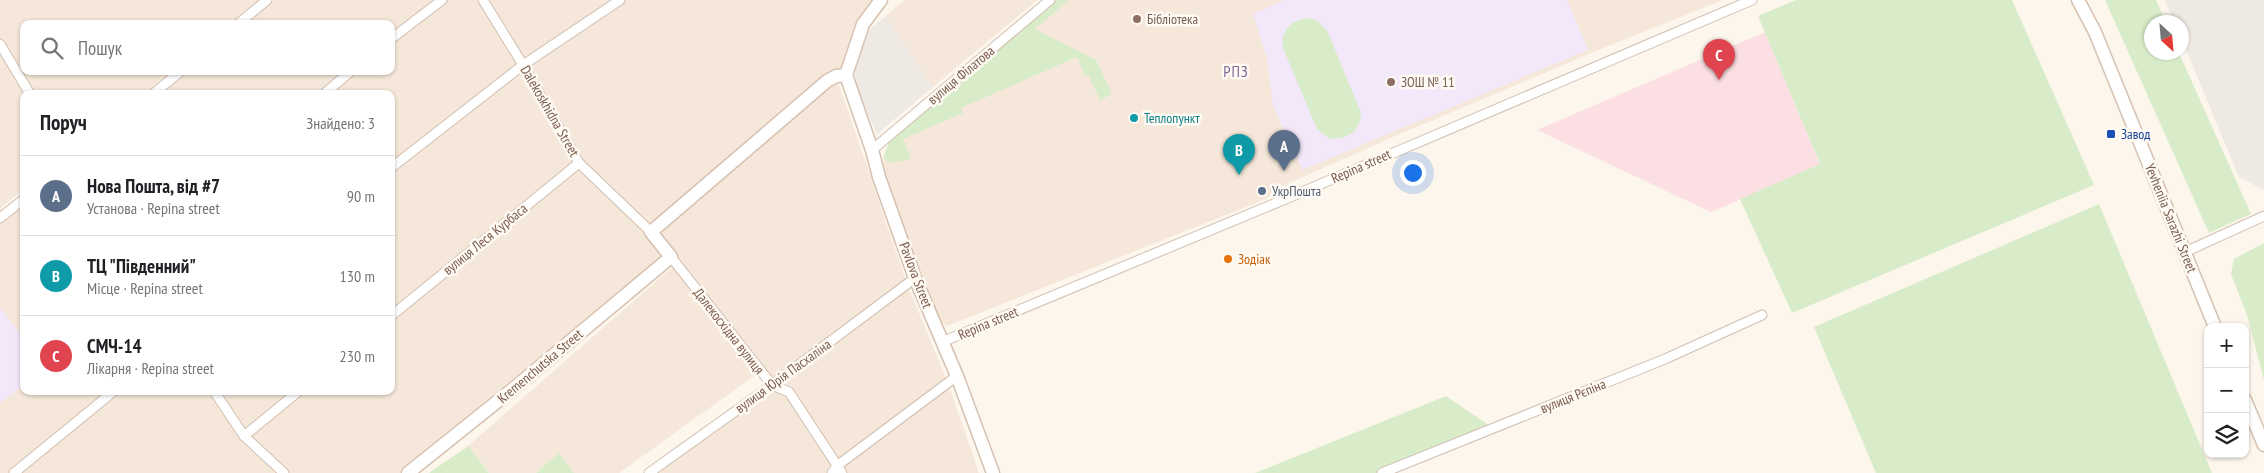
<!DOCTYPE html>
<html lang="uk">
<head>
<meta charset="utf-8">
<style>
  :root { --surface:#fff; --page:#f6f6f6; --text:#202124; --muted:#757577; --line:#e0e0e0; --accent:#1a73e8 }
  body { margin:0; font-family:"PT Sans Narrow",sans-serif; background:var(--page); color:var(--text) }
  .controls { position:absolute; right:15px; bottom:15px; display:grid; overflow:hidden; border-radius:10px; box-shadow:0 1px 4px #0004 }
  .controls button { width:45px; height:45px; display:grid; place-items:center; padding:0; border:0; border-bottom:1px solid var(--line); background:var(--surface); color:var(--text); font:25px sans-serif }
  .compass { position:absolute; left:2144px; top:15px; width:45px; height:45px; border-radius:50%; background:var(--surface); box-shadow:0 1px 4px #0004; rotate:154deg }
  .you { position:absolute; left:1412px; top:172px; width:18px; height:18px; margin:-12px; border:4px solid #fff; border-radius:50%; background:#1a73e8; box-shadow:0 0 0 8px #1a73e833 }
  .badge { display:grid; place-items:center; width:32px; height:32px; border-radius:50%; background:var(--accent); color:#fff; font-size:16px; font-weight:700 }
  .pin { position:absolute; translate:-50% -41px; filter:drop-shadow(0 1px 2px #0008) }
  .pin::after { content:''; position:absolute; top:26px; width:18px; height:15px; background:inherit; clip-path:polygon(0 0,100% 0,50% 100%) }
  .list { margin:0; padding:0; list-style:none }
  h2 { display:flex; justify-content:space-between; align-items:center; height:65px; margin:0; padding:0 20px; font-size:21px }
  h2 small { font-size:16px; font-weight:400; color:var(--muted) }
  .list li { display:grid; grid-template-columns:32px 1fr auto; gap:15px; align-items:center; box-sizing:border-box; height:80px; padding:0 20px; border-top:1px solid var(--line) }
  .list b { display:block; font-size:19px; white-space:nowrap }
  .list p { margin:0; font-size:16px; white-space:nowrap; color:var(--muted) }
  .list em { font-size:16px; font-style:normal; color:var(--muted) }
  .icon { flex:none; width:28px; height:28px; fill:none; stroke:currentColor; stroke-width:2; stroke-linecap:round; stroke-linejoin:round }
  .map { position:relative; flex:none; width:2264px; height:473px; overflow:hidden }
  .search { position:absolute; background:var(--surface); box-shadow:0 1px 4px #0004; left:20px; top:20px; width:375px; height:55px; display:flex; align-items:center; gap:12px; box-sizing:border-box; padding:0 18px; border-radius:10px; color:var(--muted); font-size:19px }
  .panel { position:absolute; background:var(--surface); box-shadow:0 1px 4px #0004; left:20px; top:90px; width:375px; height:305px; border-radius:10px }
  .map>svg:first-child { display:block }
</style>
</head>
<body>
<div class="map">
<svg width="2264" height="473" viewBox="0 0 2264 473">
  <rect width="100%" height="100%" fill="#fdf6ec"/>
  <g fill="#f5e8da">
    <polygon points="0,0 261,0 231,24 24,24 24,71 172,71 143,94 24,94 24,189 0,208"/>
    <polygon points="267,0 881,0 846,75 836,76 907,284 948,383 979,473 649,473 772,386 761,371 619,473 574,473 559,454 536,473 489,473 468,446 676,264 670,257 407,473 0,473 0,218 24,199 24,391 391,391 391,94 153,94 181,71 391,71 391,24 238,24"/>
    <polygon points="904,0 1037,0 933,87 886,16"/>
    <polygon points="1056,0 1723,0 1601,49 1393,137 1283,186 1266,199 947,326 941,321 884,182 884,154"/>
  </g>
  <g fill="#efe9e4">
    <polygon points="2165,0 2264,0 2264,190 2239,177 2182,40 2182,22 2174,22"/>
    <polygon points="886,16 933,87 877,134 857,89 855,74 858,50 867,31"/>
  </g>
  <g fill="#f3e8fa">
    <polygon points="1284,0 1567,0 1588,50 1302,170 1273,106 1267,58 1253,14"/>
    <polygon points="0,308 24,338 24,385 0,403"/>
  </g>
  <polygon fill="#fbdfe3" points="1765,32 1820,165 1711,212 1537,130"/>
  <g fill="#d8ecc9">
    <polygon points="1056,0 1069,0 1035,29 1096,60 1112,94 1100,100 1089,76 1085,76 1077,57 961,108 963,113 903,139 911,159 892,163 883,159 889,142"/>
    <polygon points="1796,0 2012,0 2094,185 1792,313 1740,199 1820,164 1758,16"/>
    <polygon points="2105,0 2156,0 2166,22 2152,22 2152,52 2179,53 2251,214 2209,233"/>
    <path d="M 1307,18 L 1316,20 L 1327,30 L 1361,113 C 1360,132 1346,141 1328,138 L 1317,129 L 1283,48 C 1280,31 1291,21 1307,18 Z"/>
    <polygon points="2099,204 2212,473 1876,473 1814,327"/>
    <polygon points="2264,243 2264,380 2247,315 2231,274 2234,259"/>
    <polygon points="1446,396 1493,428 1382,473 1255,473"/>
    <polygon points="468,446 489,473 429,473"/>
    <polygon points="559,453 574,473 536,473"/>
  </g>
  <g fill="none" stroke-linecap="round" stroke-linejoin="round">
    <g stroke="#d1beb0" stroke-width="11">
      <g id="street">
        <polyline points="483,0 523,65 579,163 651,232"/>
        <polyline points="238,24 267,0"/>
        <polyline points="391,39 442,0"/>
        <polyline points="0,44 30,94"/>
        <polyline points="153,94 181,71"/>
        <polyline points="324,94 351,71"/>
        <polyline points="872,150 1050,0"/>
        <polyline points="391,168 523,65 620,0"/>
        <polyline points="0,218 24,199"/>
        <polyline points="2185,252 2264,216"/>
        <polyline points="671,257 772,385 789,392 842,473"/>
        <polyline points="391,316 579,163"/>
        <polyline points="942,342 1288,198 1752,0"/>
        <polyline points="214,391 244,436 284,473"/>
        <polyline points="244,436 299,391"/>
        <polyline points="14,473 114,391"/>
        <polyline points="649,473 772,385 915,278"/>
        <polyline points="832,473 838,465 957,376"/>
        <polyline points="1382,473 1665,359 1762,315"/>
      </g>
    </g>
    <g stroke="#d6c0b0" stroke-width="15">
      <g id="secondary">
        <polyline points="2078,0 2095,32 2215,327"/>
        <polyline points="846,75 872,150 879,177 915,278 957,376 993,473"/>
        <polyline points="2245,400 2264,445"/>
        <polyline points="408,473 513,389 671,257 651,232 827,81 836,76 846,75 863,24 881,0"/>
      </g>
    </g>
    <use href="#street" stroke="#fff" stroke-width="9"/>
    <use href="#secondary" stroke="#fff" stroke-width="12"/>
  </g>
  <g fill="#8d6e63" stroke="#fffaf3" stroke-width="2">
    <circle cx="1137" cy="19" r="5"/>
    <circle cx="1391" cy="82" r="5"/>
  </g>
  <circle fill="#0f9aa8" stroke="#fffaf3" stroke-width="2" cx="1134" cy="118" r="5"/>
  <rect fill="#1a4fb4" stroke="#fffaf3" stroke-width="2" x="2106" y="129" width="10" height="10" rx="2.5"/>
  <circle fill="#5c6f8a" stroke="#fffaf3" stroke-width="2" cx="1262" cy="191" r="5"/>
  <circle fill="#e8710a" stroke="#fffaf3" stroke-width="2" cx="1228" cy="259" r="5"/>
  <g text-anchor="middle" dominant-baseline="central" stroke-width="5" stroke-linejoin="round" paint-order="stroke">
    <g font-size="14" fill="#785e54" stroke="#fffaf3" text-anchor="start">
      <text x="1147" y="19">Бібліотека</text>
      <text x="1401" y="82">ЗОШ № 11</text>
    </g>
    <g font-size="14" fill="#7a5c4d" stroke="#fffaf3">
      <text transform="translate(961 75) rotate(-40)">вулиця Філатова</text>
      <text transform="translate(550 111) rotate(60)">Dalekoskhidna Street</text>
      <text transform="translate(1361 166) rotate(-24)">Repina street</text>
      <text transform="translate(2171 218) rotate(68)">Yevheniia Sarazhi Street</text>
      <text transform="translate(485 239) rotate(-39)">вулиця Леся Курбаса</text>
      <text transform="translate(916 275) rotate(69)">Pavlova Street</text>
      <text transform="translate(988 323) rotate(-23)">Repina street</text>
      <text transform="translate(729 331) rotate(52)">Далекосхідна вулиця</text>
      <text transform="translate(540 366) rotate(-40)">Kremenchutska Street</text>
      <text transform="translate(783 376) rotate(-36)">вулиця Юрія Пасхаліна</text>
      <text transform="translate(1573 396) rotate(-22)">вулиця Рєпіна</text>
    </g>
    <g font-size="14" fill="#0d838f" stroke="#fffaf3" text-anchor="start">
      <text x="1144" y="118">Теплопункт</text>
    </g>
    <g font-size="14" fill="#164399" stroke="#fffaf3" text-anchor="start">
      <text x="2121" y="134">Завод</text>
    </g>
    <g font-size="14" fill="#4e5e75" stroke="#fffaf3" text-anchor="start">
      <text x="1272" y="191">УкрПошта</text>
    </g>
    <g font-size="14" fill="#c56008" stroke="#fffaf3" text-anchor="start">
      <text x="1238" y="259">Зодіак</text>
    </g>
    <g font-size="16" letter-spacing="1" fill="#846695" stroke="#fffaf3">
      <text x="1236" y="71">РПЗ</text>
    </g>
  </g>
</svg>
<div class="controls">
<button>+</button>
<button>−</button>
<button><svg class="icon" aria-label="layers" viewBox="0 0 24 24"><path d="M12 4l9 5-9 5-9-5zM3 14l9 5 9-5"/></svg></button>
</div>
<svg class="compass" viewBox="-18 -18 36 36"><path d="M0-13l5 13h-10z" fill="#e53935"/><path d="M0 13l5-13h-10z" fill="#757577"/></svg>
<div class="you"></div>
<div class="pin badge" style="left:1284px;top:171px;background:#5c6f8a">A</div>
<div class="pin badge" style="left:1239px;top:175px;background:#0f9aa8">B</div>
<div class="pin badge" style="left:1719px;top:80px;background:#e0444e">C</div>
<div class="search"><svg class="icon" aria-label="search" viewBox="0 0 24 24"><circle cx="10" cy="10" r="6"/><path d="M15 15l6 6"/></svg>Пошук</div>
<section class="panel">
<h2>Поруч<small>Знайдено: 3</small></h2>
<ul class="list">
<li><span class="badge" style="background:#5c6f8a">A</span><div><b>Нова Пошта, від #7</b><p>Установа · Repina street</p></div><em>90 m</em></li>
<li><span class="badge" style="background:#0f9aa8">B</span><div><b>ТЦ &quot;Південний&quot;</b><p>Місце · Repina street</p></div><em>130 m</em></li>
<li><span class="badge" style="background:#e0444e">C</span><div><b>СМЧ-14</b><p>Лікарня · Repina street</p></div><em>230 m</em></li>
</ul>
</section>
</div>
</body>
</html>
